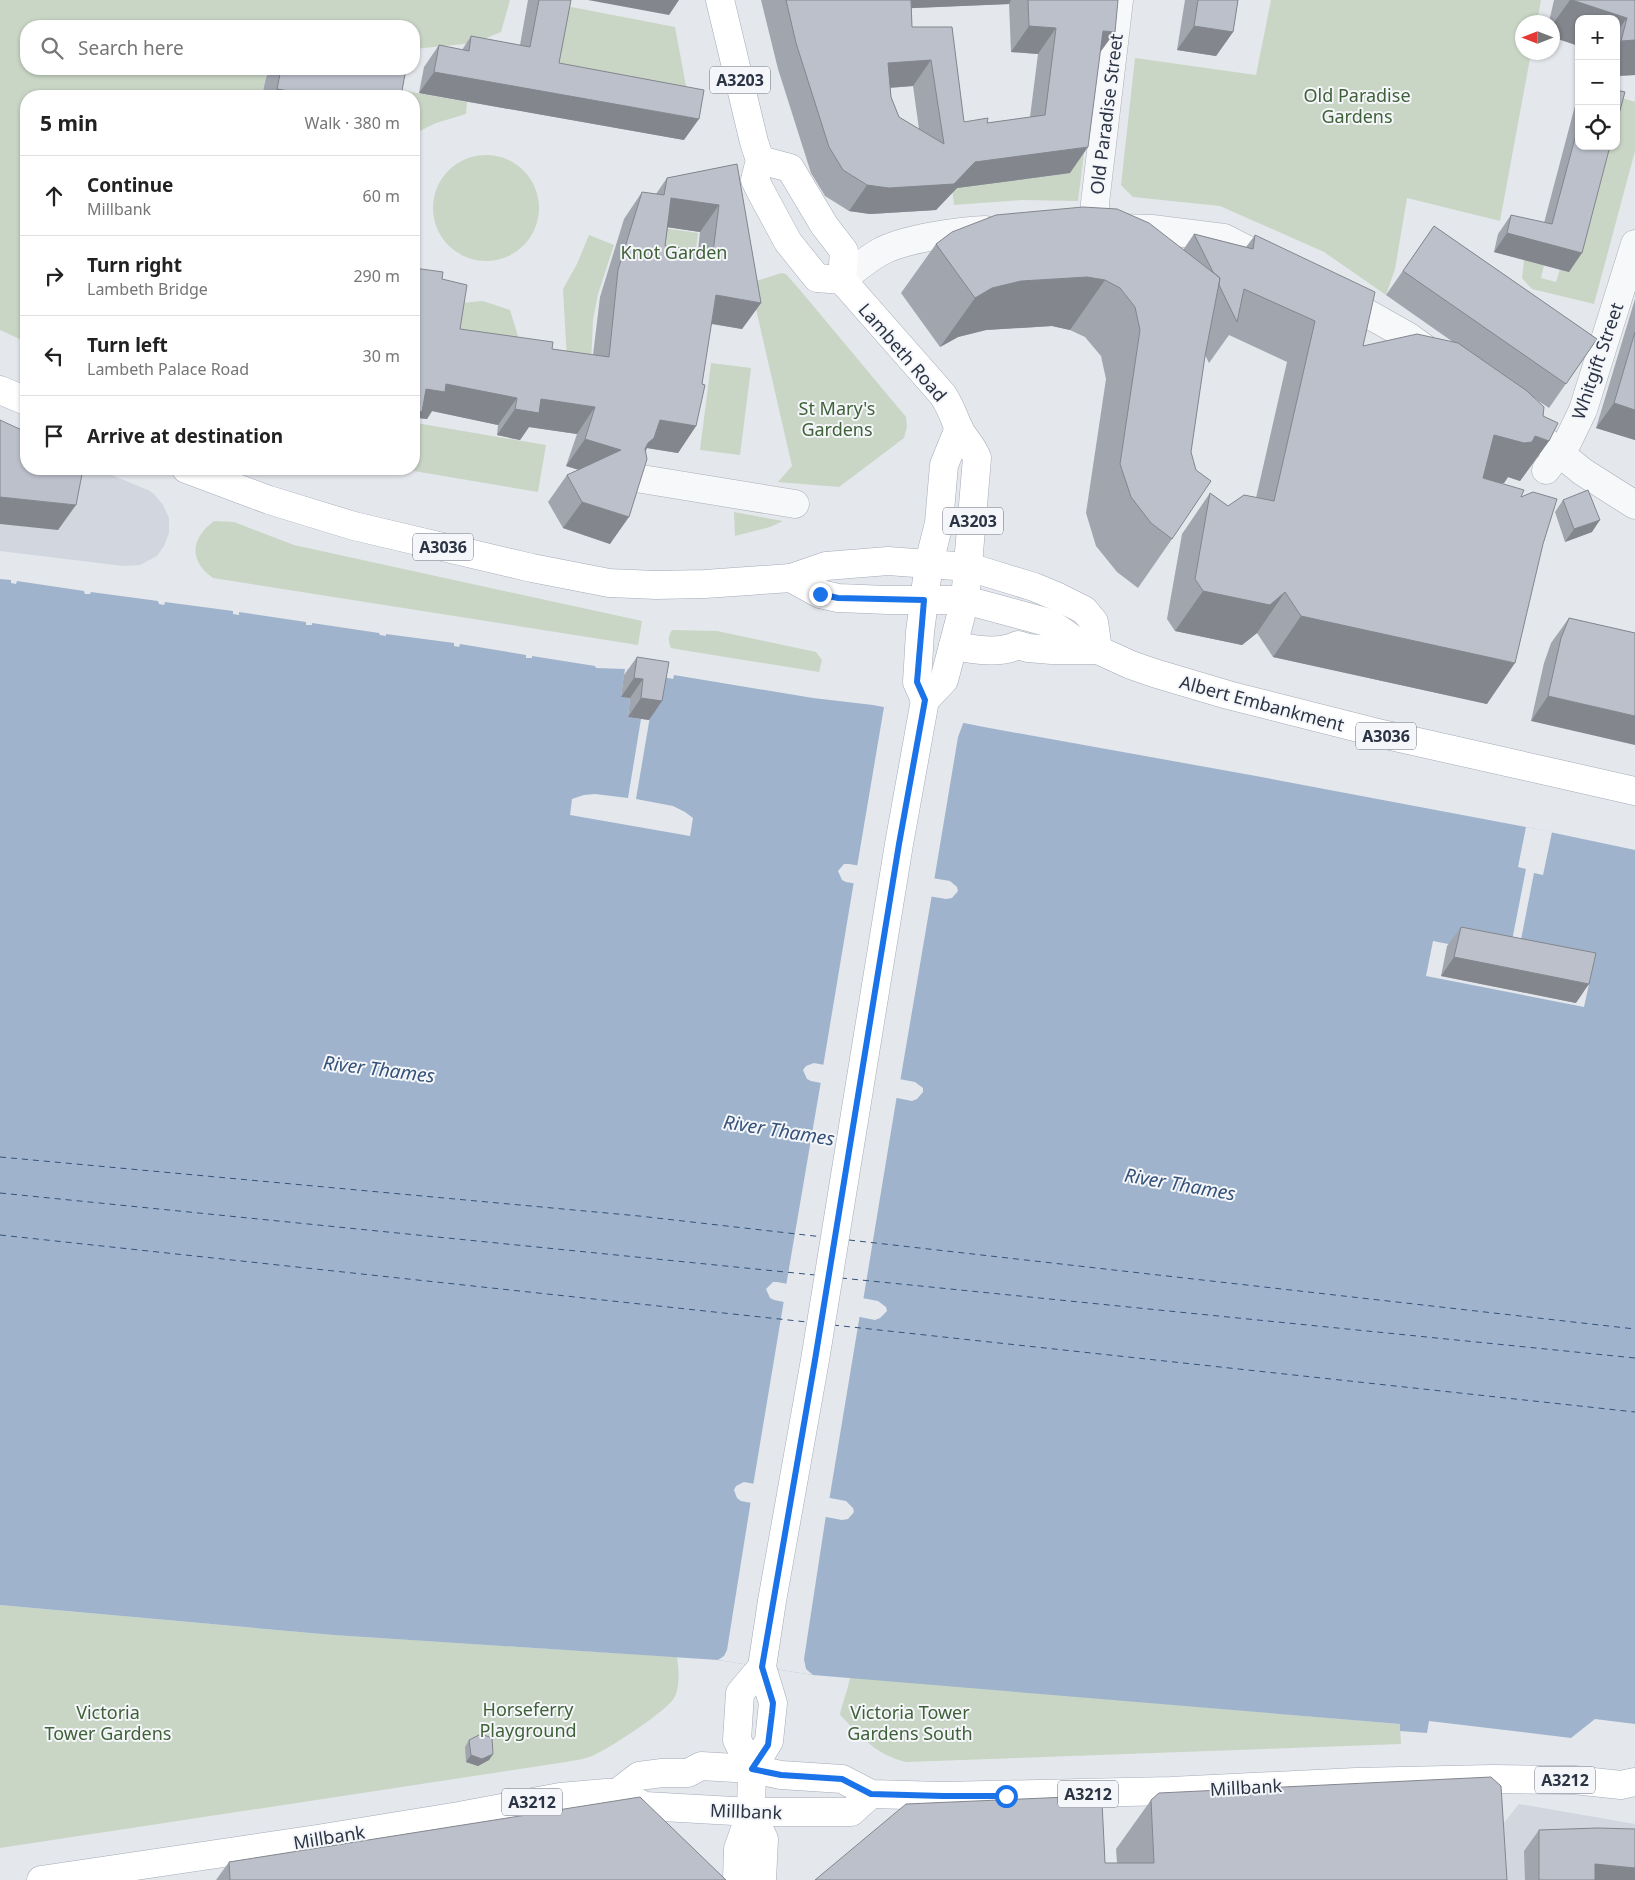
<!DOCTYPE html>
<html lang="en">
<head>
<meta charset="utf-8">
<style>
  :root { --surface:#fff; --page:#f6f6f6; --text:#222; --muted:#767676; --line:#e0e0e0 }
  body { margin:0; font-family:"Noto Sans",sans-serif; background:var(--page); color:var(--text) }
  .controls { position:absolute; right:15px; top:15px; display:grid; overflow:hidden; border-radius:10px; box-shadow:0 1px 4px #0004 }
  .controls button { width:45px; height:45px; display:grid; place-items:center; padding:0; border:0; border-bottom:1px solid var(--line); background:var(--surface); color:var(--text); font:25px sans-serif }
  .compass { position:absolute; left:1515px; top:15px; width:45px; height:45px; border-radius:50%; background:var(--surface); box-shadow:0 1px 4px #0004; rotate:270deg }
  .stop { position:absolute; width:15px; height:15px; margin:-11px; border:4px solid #1a73e8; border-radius:50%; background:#fff }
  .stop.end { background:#1a73e8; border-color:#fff; box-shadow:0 1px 5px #0008 }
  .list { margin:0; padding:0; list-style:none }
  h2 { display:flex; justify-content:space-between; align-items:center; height:65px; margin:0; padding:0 20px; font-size:21px }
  h2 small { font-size:16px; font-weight:400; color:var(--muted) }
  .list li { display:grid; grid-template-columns:32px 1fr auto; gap:15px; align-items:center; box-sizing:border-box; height:80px; padding:0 20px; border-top:1px solid var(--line) }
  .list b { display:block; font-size:19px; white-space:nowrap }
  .list p { margin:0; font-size:16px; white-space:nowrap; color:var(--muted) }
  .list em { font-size:16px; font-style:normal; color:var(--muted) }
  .icon { flex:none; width:28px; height:28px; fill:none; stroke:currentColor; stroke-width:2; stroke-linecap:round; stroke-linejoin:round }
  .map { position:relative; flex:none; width:1635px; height:1880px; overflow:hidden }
  .search { position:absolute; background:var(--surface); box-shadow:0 1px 4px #0004; left:20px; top:20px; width:400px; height:55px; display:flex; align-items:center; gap:12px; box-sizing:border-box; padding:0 18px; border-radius:20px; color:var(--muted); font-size:19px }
  .panel { position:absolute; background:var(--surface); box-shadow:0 1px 4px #0004; left:20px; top:90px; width:400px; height:385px; border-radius:20px }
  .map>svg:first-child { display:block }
</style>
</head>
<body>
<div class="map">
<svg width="1635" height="1880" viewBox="0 0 1635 1880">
  <rect width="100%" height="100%" fill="#e4e7ec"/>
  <g fill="#d2d6de">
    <polygon points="0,429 26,469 97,469 148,490 154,494 163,505 169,518 169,533 164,546 157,556 140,565 123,566 0,551"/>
    <polygon points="1519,1804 1635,1824 1635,1880 1501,1880 1499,1829"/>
  </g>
  <g fill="#c9d6c5">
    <polygon points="0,0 510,0 501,32 474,43 414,49 414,26 26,26 26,69 267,69 262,96 26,96 26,342 0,330"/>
    <polygon points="1271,0 1541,0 1537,22 1522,22 1522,52 1531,53 1500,221 1407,198 1395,269 1386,295 1324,252 1220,206 1133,197 1121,185 1135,58 1256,75"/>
    <polygon points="566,6 675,27 689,102 554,78"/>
    <polygon points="1092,89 1078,201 1022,200 954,205 952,188 1070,173"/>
    <polygon points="401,90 467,102 466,114 436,123 414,134 414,96 400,96"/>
    <polygon points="1616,96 1635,102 1635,151 1594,304 1532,289 1522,278 1524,260 1544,265 1541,278 1556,282 1560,269 1568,272 1602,146 1616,146"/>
    <circle cx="486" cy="208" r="53"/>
    <polygon points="656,227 698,233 692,277 650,271"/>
    <polygon points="589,235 614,245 598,294 593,320 590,387 567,361 563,289 577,264"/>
    <polygon points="781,273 786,274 800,290 906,417 907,427 904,438 839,487 778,482 792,466 750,283"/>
    <polygon points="483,301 510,310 522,349 444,335 460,303"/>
    <polygon points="711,363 751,368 740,455 700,450"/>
    <polygon points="416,423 546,445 538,492 408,470 414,469 414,436"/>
    <polygon points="734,512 783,521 770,527 735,536"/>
    <path d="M 214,521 L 234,522 L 294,545 L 642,621 L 638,645 L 213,578 C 189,561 190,539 214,521 Z"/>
    <path d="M 672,630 L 717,631 L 816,652 L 822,660 L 819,672 L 682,650 L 671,648 C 668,641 668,636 672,630 Z"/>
    <path d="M 0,1605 L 333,1635 L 677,1657 C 679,1669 680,1688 674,1698 C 668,1710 610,1748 596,1754 C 587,1759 576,1760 566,1762 L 0,1848 Z"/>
    <path d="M 850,1677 L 1400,1724 L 1401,1744 L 906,1762 C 875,1754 864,1739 842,1717 L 840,1714 C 843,1701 848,1690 850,1677 Z"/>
  </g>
  <path fill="#9fb4cc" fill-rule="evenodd" d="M 0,579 L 11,580 L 11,583 L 16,584 L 17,581 L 84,591 L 85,594 L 90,594 L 91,592 L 158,601 L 159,604 L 164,605 L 165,602 L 233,611 L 233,614 L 239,615 L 239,612 L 306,622 L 306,625 L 312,625 L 312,623 L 379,633 L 380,635 L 386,636 L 386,634 L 454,643 L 454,646 L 459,647 L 460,644 L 526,655 L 526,658 L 532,658 L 532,656 L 595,666 L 596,668 L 625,669 L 673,679 L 674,675 L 813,698 L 873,705 L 984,727 L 1256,776 L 1526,827 L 1635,850 L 1635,1724 L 1595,1719 L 1571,1738 L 1429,1721 L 1427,1733 L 1400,1731 L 1400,1724 L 813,1675 L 718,1660 L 333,1635 L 0,1605 ZM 844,864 L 849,864 L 950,881 L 957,887 L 958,891 L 952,898 L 946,899 L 846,882 L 842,880 L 838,871 ZM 814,1063 L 915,1082 L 923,1088 L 923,1092 L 917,1099 L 912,1101 L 811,1081 L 807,1079 L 803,1070 L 806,1066 ZM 773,1282 L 777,1282 L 878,1301 L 886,1307 L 887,1311 L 880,1318 L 875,1320 L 774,1300 L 770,1298 L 766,1289 ZM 744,1482 L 846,1501 L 853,1508 L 854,1512 L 848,1519 L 842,1520 L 741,1501 L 737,1498 L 734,1490 L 736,1486 Z"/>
  <g fill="#e4e7ec">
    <polygon points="625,669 653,673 656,681 636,799 673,806 685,812 693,818 690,836 570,815 572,799 584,795 595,794 628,798 641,719 628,717 630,698 621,697"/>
    <polygon points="884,707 964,721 958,737 934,881 857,867"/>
    <polygon points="1526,827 1552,832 1543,875 1534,873 1518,955 1592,970 1584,1007 1426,976 1433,941 1509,956 1526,869 1518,867"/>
    <polygon points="854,881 932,894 900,1082 823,1067"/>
    <polygon points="821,1081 897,1095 863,1301 786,1286"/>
    <polygon points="784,1300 860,1314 829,1501 753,1486"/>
    <polygon points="751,1500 826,1515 804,1659 806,1669 813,1675 718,1660 724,1656 727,1650"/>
  </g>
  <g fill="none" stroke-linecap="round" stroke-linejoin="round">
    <g stroke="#34527a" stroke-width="1" stroke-dasharray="6 5" stroke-linecap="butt">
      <polyline points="0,1157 639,1216 823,1237"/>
      <polyline points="0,1193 815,1275"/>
      <polyline points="0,1235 807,1322"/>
      <polyline points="849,1240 1635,1329"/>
      <polyline points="841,1278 1635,1358"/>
      <polyline points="833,1325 1635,1412"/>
    </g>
    <g stroke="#a9aeb7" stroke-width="29">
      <g id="minor">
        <polyline points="1095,227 1095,203 1119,0"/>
        <polyline points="1121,228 1152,229 1224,238 1271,262"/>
        <path d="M 842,280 C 854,270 866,260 880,252 C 903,239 958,231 985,230"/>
        <polyline points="1338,297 1409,337 1438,358"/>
        <polyline points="1518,419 1583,472 1635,505"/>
        <polyline points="1546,470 1568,441 1583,410 1635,244"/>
        <polyline points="642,479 795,504"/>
      </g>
    </g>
    <g stroke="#a3abb8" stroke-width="29">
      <g id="major">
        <polyline points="720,0 754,142 760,160 755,180 760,190 788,242 817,278 842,280"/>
        <polyline points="0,390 26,401"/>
        <polyline points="186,469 269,500 354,526 532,568 609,583 656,585 705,584 791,578 826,566 888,561 969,567 1034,587 1058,597 1084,610 1094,622 1098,650"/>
        <polyline points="791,578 820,594 838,598 888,600 965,600 1050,623 1087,649"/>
        <path d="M 953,646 C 974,649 998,655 1018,645 L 1028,648 L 1052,650 L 1098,650 L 1131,665 L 1154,673 L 1228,695 L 1382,734 L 1635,791"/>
        <polyline points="925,700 917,682 920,632 929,563 939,523 944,465 959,428"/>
        <path d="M 752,1769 L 769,1741 L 773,1703 L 762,1667 L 772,1601 L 815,1360 L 899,844 L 925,700 L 944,680 L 965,600 L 977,458 C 973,446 963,438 958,427 C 954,416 950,406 943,395 L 842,280 L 844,251 L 824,225 L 790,168 L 760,160"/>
        <polyline points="617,1793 639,1776 662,1773 688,1773 701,1766 752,1769 781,1775 842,1779 871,1794 943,1796 1171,1791 1356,1782 1492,1779 1574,1780 1621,1785 1635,1782"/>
        <polyline points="751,1812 764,1839 762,1880"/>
        <polyline points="41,1880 317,1839 459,1816 560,1797 606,1793 617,1793 645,1806 751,1812 851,1812 871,1794"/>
        <polyline points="737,1880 738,1849 751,1812 752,1769 737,1740 740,1693 762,1667"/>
      </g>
    </g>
    <use href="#minor" stroke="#f7f8fa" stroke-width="28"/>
    <use href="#major" stroke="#fff" stroke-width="28"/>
  </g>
  <g fill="#a1a5ae" fill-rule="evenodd">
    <polygon points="528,0 571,0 559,63 684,140 419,93 424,67 439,45 462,50 471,36 520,45"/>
    <path d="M 761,0 L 1118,0 L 1100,53 L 1070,173 L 957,188 L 936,210 L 870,214 L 849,211 L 825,196 L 811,173 L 778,69 ZM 1009,4 L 1011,52 L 1038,54 L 1030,117 L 987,123 L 964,122 L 952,27 L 912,27 L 911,8 ZM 913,86 L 919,129 L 899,117 L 891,97 L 890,88 Z"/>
    <polygon points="1185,0 1238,0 1233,32 1216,56 1177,50"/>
    <polygon points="1554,0 1635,0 1635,75 1616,76 1616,19 1579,19 1579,46 1552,37 1552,22 1549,22"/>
    <polygon points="271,69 406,69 401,96 262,96 266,77"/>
    <polygon points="1579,99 1579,146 1569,272 1494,252 1498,234 1511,215 1544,223 1576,102"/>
    <path d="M 737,164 L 761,303 L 742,329 L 711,324 L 702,384 L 696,426 L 678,453 L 647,448 L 646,451 L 610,544 L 563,528 L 548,502 L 567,475 L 579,470 L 566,466 L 577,434 L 529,427 L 520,440 L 497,435 L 498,425 L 432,411 L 427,419 L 418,418 L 414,424 L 414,268 L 442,279 L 460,329 L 552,349 L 593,355 L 600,297 L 624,219 L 642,192 L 656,194 L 667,178 ZM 668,227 L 700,232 L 698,250 L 665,246 Z"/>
    <polygon points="1434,226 1597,339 1549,408 1534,398 1543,416 1549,441 1520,481 1508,477 1504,483 1500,483 1521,497 1487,704 1273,657 1257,633 1242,645 1175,631 1167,619 1182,534 1210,493 1228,506 1256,498 1287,362 1229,335 1209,363 1205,355 1172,539 1138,588 1117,572 1096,546 1086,513 1106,379 1101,356 1085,337 1070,330 1052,326 986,330 958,337 940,347 901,293 936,244 1183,250 1194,234 1246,247 1255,235 1363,346 1453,342 1386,295"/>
    <polygon points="1635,299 1635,440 1596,428"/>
    <polygon points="1563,500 1592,532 1565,542 1555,512"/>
    <polygon points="1569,618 1635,633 1531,721 1544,663 1551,643"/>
    <polygon points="637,657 662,701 649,720 628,717 630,698 621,697 624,675"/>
    <polygon points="1461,927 1576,1003 1441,976 1447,946"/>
    <polygon points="469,1740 493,1754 489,1760 478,1766 466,1762 465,1747"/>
    <polygon points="1151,1800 1507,1880 1105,1863 1117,1863 1116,1849"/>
    <polygon points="1539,1830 1635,1880 1525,1880 1524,1851"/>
    <polygon points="229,1862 726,1880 216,1880"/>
  </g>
  <g fill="#83868d">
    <polygon points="588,0 679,0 669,15"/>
    <polygon points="899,0 1011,0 1009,4 892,9"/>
    <polygon points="1570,0 1572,0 1627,18 1616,33 1616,19 1579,19 1579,46 1552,37 1552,25"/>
    <polygon points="1029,26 1056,28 1038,54 1011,52"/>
    <polygon points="1194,26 1233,32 1216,56 1177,50"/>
    <polygon points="1103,31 1115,32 1096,58"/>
    <polygon points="1635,40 1635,75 1616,76 1616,47 1621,41"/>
    <polygon points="931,60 913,86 870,89 888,63"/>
    <polygon points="434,72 699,119 684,140 419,93"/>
    <polygon points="277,89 295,92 292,96 273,96"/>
    <polygon points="361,92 384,96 358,96"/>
    <polygon points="1088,147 1070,173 957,188 936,210 870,214 849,211 867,185 975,162"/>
    <polygon points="671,198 719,205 700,232 652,225"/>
    <polygon points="1507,233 1582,253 1569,272 1494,252"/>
    <polygon points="1087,277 1105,280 1070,330 1052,326 986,330 958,337 940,347 975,298 992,288 1021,281"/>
    <polygon points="716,295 761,303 742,329 697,321"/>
    <polygon points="446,384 517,398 498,425 432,411 427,419 418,418 414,424 414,407 426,389"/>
    <polygon points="541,399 595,407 577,434 529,427 520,440 497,435 515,409"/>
    <polygon points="1614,403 1635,410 1635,440 1596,428"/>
    <polygon points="660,420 696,426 678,453 647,448 636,465"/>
    <polygon points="1494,435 1535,436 1549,441 1520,481 1508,477 1504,483 1496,483 1466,475"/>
    <polygon points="585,439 621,450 603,477 566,466"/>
    <polygon points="0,497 76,505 58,530 0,524"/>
    <polygon points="582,502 629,517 610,544 563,528"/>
    <polygon points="1600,520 1592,532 1565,542 1574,529"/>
    <polygon points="1203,591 1285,592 1257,633 1242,645 1175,631"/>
    <polygon points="1301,616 1515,663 1487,704 1273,657"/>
    <polygon points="634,678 643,679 630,698 621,697"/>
    <polygon points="1548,696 1635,716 1635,745 1531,721"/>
    <polygon points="641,698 662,701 649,720 628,717"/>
    <polygon points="1454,957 1589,984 1576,1003 1441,976"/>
    <polygon points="493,1754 489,1760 478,1766 466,1762 471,1755"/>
    <polygon points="1595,1864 1635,1868 1635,1880 1584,1880"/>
  </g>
  <g fill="#bbc0ca" stroke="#83868d" fill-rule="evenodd">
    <polygon points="539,0 571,0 559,63 704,90 699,119 434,72 439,45 469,51 471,36 530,47"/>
    <path d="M 786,0 L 911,0 L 912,27 L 952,27 L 964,122 L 988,118 L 987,123 L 1045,115 L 1056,28 L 1029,26 L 1028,0 L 1118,0 L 1115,32 L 1103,31 L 1088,147 L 975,162 L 954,184 L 889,188 L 867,185 L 843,170 L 829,147 L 796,43 ZM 931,60 L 944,144 L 899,117 L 891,97 L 888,63 Z"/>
    <polygon points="1198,0 1238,0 1233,32 1194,26"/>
    <polygon points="1572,0 1635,0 1635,40 1621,41 1627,18"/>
    <polygon points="281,69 406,69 401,96 384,96 361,92 364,96 294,96 295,92 277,89"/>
    <polygon points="1616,90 1625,92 1616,125"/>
    <polygon points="1579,123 1579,146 1610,146 1582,253 1507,233 1511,215 1552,224"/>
    <path d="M 737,164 L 761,303 L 716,295 L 702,384 L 705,385 L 696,426 L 660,420 L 654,438 L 648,443 L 645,449 L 647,459 L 629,517 L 582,502 L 567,475 L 621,450 L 585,439 L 595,407 L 541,399 L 539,413 L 515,409 L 517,398 L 446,384 L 445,392 L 426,389 L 422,412 L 414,410 L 414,268 L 443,272 L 442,279 L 467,285 L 460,329 L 553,342 L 552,349 L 609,357 L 618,270 L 642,192 L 664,195 L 667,178 ZM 671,198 L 719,205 L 713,252 L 665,246 Z"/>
    <polygon points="1083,207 1117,209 1149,223 1220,278 1205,356 1191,452 1196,470 1211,481 1172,539 1151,523 1131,497 1120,464 1140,330 1135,307 1120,288 1105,280 1087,277 1021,281 992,288 975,298 936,244 952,232 996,215"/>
    <polygon points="1434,226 1597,339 1566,384 1403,271"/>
    <polygon points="1194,234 1253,249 1255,235 1375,292 1363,346 1417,334 1458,343 1527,391 1544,407 1543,416 1558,423 1549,441 1535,436 1532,442 1524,443 1494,435 1483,478 1524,490 1521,497 1533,492 1557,499 1543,544 1515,663 1301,616 1285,592 1270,605 1203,591 1195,579 1210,493 1228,506 1244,495 1274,501 1315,321 1244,289 1237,322 1219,285 1220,278 1213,272"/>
    <polygon points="1635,332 1635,410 1614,403"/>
    <polygon points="0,420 26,432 26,469 83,469 76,505 0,497"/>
    <polygon points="1588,490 1600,520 1574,529 1563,500"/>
    <polygon points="1569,618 1635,633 1635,716 1548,696 1561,638"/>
    <polygon points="637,657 669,662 662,701 641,698 643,679 634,678"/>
    <polygon points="1461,927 1596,953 1589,984 1454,957"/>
    <polygon points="481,1734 492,1738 493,1754 482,1759 471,1755 469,1740"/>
    <polygon points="1491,1777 1501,1786 1507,1880 815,1880 906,1804 1091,1796 1102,1802 1105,1863 1154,1863 1151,1800 1159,1793"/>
    <polygon points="640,1797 726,1880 230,1880 229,1862"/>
    <polygon points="1597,1828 1635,1829 1635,1868 1595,1864 1595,1880 1539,1880 1539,1830"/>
  </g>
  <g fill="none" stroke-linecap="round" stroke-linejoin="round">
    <polyline stroke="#1a73e8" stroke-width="6" points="820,594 838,598 924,600 917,682 925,700 899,844 815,1360 762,1667 773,1703 772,1713 768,1745 752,1769 781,1775 842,1779 871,1794 943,1796 1006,1796"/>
  </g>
  <g text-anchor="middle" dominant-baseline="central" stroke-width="4" stroke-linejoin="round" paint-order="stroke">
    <g fill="#f4f6f9" stroke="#676e7b" stroke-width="1">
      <rect x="710" y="66.5" width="60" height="27" rx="4"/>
      <rect x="943" y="507.5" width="60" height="27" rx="4"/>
      <rect x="413" y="533.5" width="60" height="27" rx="4"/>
      <rect x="1356" y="722.5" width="60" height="27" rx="4"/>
      <rect x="1535" y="1766.5" width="60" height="27" rx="4"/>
      <rect x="1058" y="1780.5" width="60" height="27" rx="4"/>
      <rect x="502" y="1788.5" width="60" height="27" rx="4"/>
    </g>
    <g font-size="16" font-weight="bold" fill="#2b3445">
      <text x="740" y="80">A3203</text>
      <text x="973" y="521">A3203</text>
      <text x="443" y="547">A3036</text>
      <text x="1386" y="736">A3036</text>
      <text x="1565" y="1780">A3212</text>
      <text x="1088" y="1794">A3212</text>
      <text x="532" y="1802">A3212</text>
    </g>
    <g font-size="18" fill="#3f6138" stroke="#f4f6f9">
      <text x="1357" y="95">Old Paradise<tspan x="1357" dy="21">Gardens</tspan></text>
      <text x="674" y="252">Knot Garden</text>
      <text x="837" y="408">St Mary's<tspan x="837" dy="21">Gardens</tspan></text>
      <text x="528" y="1709">Horseferry<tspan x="528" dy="21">Playground</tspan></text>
      <text x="108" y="1712">Victoria<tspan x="108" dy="21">Tower Gardens</tspan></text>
      <text x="910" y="1712">Victoria Tower<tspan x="910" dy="21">Gardens South</tspan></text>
    </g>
    <g font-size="18" fill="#2b3445" stroke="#f4f6f9">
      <text transform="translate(1106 114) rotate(-83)">Old Paradise Street</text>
      <text transform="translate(903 352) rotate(49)">Lambeth Road</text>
      <text transform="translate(1597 361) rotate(-71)">Whitgift Street</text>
      <text transform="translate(1262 703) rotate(15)">Albert Embankment</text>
      <text transform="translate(1246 1787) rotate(-3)">Millbank</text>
      <text transform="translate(746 1811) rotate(2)">Millbank</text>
      <text transform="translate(329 1837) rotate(-9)">Millbank</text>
    </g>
    <g font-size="19" font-style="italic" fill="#34527a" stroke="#f4f6f9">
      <text transform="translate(379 1069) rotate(7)">River Thames</text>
      <text transform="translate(779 1130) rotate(9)">River Thames</text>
      <text transform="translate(1180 1184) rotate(10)">River Thames</text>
    </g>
  </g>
</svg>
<div class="controls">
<button>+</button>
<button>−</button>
<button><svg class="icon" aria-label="locate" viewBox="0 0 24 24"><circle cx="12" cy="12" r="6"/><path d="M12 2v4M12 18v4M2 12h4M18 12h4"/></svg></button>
</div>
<svg class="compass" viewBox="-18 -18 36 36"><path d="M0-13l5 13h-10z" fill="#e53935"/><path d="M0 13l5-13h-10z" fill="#767676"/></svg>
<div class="stop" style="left:1006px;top:1796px"></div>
<div class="stop end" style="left:820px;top:594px"></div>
<div class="search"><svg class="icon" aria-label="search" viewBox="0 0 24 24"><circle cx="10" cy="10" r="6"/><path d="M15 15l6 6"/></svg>Search here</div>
<section class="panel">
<h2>5 min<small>Walk · 380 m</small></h2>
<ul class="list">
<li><svg class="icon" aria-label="ahead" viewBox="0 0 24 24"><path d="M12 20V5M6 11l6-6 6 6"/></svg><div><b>Continue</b><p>Millbank</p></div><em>60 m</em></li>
<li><svg class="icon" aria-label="right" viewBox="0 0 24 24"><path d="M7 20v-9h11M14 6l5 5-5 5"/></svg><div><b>Turn right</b><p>Lambeth Bridge</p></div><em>290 m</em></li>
<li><svg class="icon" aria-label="left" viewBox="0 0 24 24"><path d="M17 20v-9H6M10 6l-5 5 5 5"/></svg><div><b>Turn left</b><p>Lambeth Palace Road</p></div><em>30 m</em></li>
<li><svg class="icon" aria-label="arrive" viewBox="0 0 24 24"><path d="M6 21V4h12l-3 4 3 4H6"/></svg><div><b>Arrive at destination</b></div></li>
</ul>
</section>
</div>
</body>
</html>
